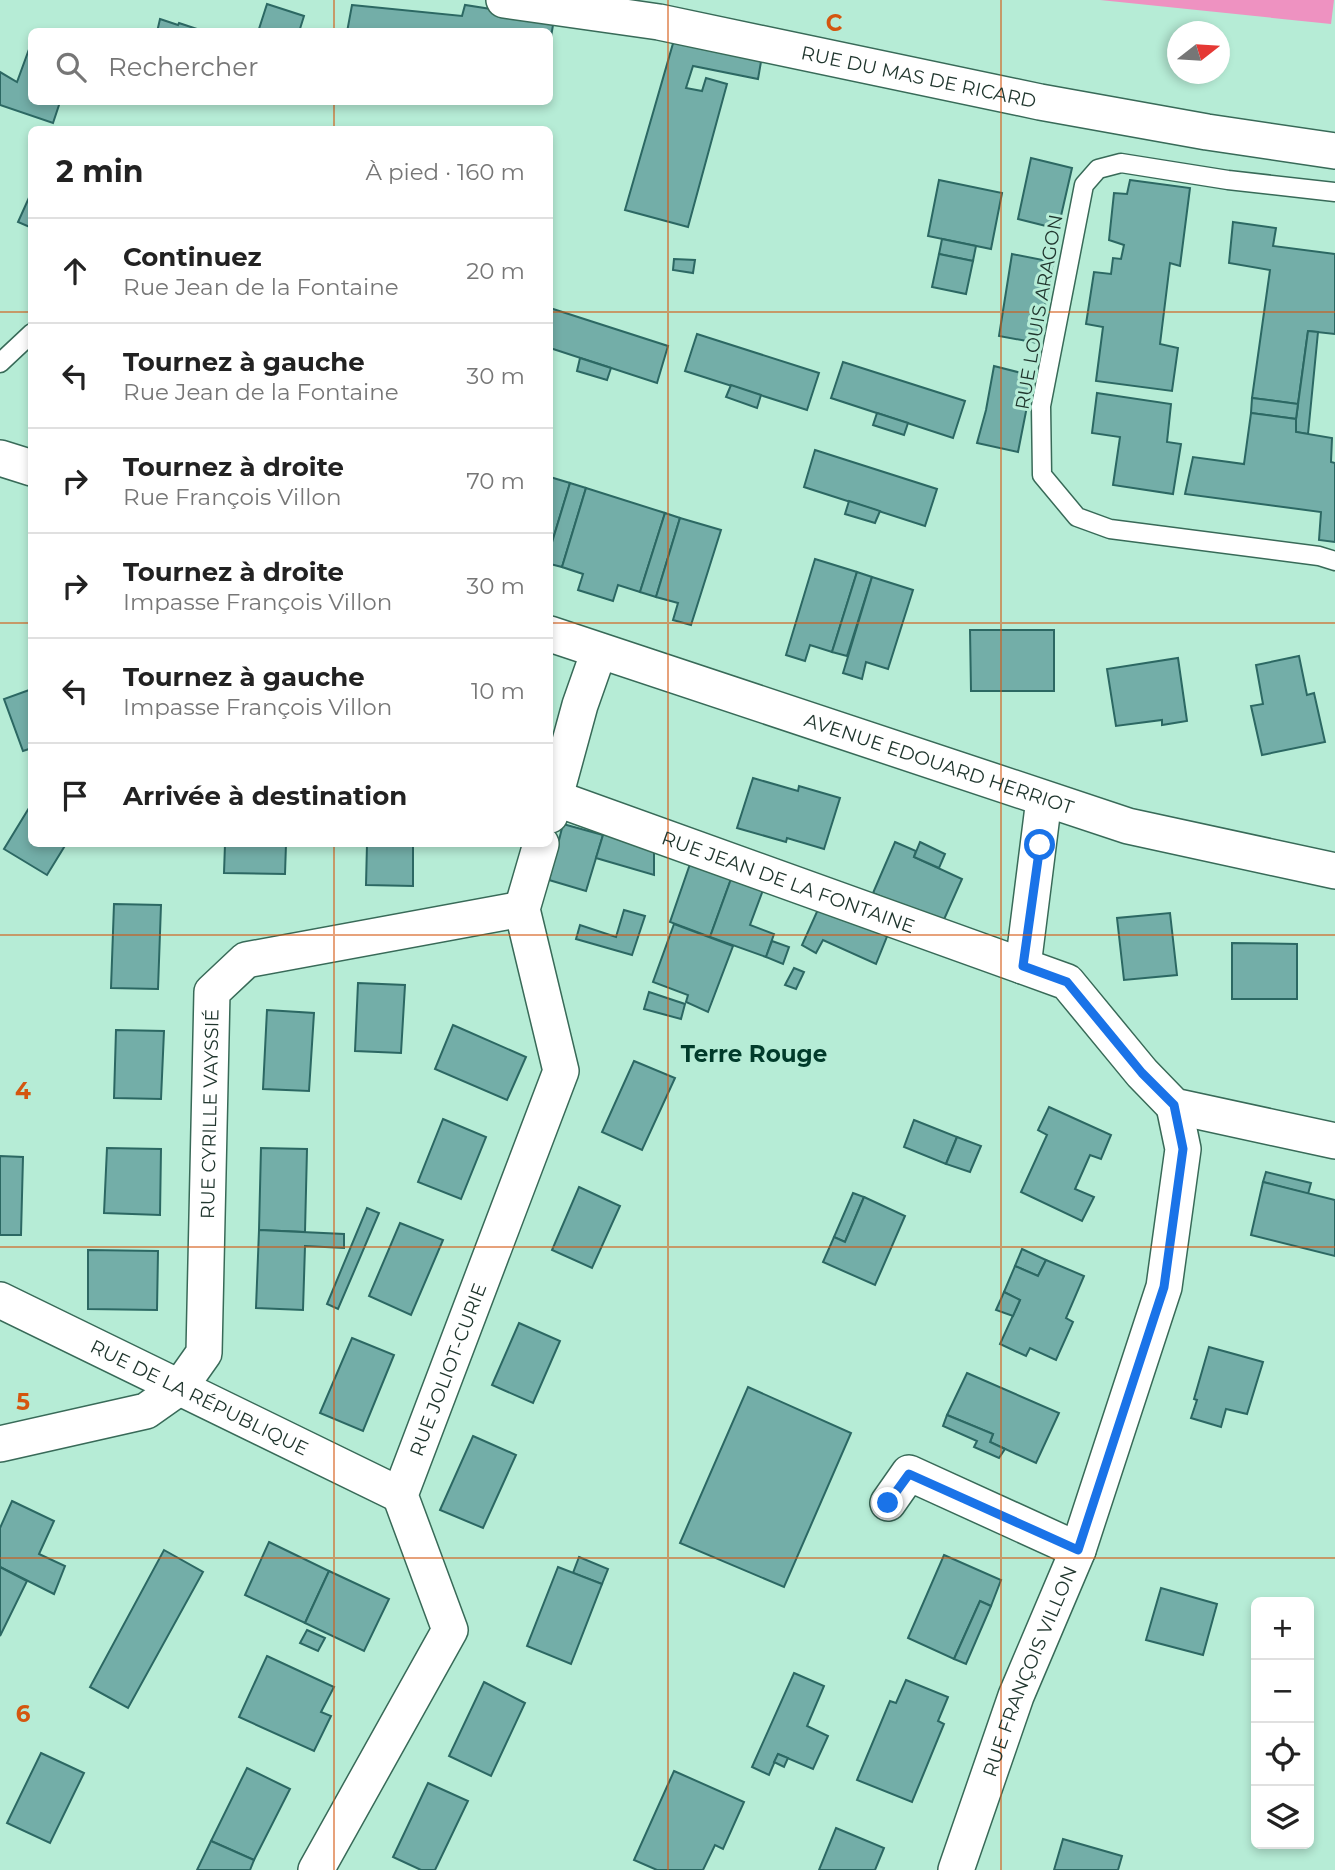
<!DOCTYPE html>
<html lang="fr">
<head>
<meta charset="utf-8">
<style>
  :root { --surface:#fff; --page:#f2f2f2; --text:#222; --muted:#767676; --line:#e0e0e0 }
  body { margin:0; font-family:Montserrat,sans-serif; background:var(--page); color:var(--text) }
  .controls { position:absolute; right:21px; bottom:21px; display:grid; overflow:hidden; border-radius:10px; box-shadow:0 4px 10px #0003 }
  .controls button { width:63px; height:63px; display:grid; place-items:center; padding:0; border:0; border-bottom:2px solid var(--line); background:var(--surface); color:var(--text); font:35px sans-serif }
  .compass { position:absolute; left:1167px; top:21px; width:63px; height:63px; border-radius:50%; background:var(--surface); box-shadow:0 4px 10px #0003; rotate:73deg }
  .stop { position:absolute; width:21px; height:21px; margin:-16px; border:5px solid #1a73e8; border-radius:50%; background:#fff }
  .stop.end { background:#1a73e8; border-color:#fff; box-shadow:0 2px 7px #0008 }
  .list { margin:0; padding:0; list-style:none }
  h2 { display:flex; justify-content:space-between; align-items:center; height:91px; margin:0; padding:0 28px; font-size:30px }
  h2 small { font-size:23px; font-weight:400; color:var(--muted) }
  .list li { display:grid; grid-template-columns:46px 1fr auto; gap:21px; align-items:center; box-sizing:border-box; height:105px; padding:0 28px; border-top:2px solid var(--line) }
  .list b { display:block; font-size:26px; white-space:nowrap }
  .list p { margin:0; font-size:23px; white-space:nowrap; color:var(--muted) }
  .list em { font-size:23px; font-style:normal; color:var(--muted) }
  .icon { flex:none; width:38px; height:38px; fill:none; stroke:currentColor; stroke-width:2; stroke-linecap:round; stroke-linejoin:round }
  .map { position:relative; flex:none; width:1335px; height:1870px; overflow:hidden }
  .search { position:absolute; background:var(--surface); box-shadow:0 4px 10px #0003; left:28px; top:28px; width:525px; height:77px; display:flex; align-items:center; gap:18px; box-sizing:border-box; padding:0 24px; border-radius:10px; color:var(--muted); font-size:26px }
  .panel { position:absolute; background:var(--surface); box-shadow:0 4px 10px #0003; left:28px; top:126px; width:525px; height:721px; border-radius:10px }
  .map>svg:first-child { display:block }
</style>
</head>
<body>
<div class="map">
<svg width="1335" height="1870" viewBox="0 0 1335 1870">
  <rect width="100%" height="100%" fill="#b6ecd6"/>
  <polygon fill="#ee92c1" points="1100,0 1334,0 1331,24"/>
  <g fill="#73aea8" stroke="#2c6863" stroke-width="2">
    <polygon points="267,4 304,16 299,32 258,32"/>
    <polygon points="352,5 462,16 465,5 554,19 550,43 550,32 347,32"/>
    <polygon points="160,19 178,25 179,23 206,32 157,32"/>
    <polygon points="674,40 762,56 758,79 693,66 686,88 702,91 706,78 727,84 688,227 625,210"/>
    <polygon points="32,41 32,102 60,102 53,123 0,105 0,72 17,82"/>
    <polygon points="1031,158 1072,168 1058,229 1018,219"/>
    <polygon points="939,180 1002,193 991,249 928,236"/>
    <polygon points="1130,180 1190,188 1180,266 1170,263 1160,344 1178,348 1172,391 1096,381 1103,327 1086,324 1094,272 1111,274 1113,258 1121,259 1124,245 1109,240 1114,193 1127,194"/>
    <polygon points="32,191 32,228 18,222"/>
    <polygon points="1233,222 1276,228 1273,246 1335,254 1335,334 1308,331 1298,404 1252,398 1270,270 1229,263"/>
    <polygon points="942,239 976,246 973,261 939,254"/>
    <polygon points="939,254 973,261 966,294 932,287"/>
    <polygon points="1012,254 1053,262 1038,343 999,336"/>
    <polygon points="674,259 695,260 693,273 673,270"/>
    <polygon points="550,308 668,346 657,383 550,348"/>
    <polygon points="1308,331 1318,332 1308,434 1296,432 1296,419"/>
    <polygon points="697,334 819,373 807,410 685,371"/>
    <polygon points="580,358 611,368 607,380 577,371"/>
    <polygon points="843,362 965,401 953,438 831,398"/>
    <polygon points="994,366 1033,376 1018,452 977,443 986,410"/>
    <polygon points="731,385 761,395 757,408 726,397"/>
    <polygon points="1097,393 1171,404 1167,442 1181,444 1173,494 1113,485 1120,437 1092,433"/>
    <polygon points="1252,398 1298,404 1296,419 1251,413"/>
    <polygon points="877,413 908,423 904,435 873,425"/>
    <polygon points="1251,413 1296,419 1296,432 1332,438 1331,462 1335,463 1335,542 1319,540 1321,512 1185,494 1193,457 1244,464"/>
    <polygon points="815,450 937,489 925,526 804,487"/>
    <polygon points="550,477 570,483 550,549"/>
    <polygon points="570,483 586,488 562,567 550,564 550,549"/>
    <polygon points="586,488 665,513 640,592 618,585 613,601 578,590 583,574 562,567"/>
    <polygon points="849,501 880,511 875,523 845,514"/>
    <polygon points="665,513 680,518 656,597 640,592"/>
    <polygon points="680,518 721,530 691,625 673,620 678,603 656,597"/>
    <polygon points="815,559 857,572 832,652 810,645 805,661 786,655"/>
    <polygon points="857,572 872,577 847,656 832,652"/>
    <polygon points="872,577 913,590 888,669 866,662 862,679 843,673"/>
    <polygon points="970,630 1054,630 1054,691 971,691"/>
    <polygon points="1299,656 1307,695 1314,693 1325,742 1262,755 1251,706 1263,704 1256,665"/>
    <polygon points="1178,658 1187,721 1162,725 1162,720 1116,726 1107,669"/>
    <polygon points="32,689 32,748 23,751 4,699"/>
    <polygon points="753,778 798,791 799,786 840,798 824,849 787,838 786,842 737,828"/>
    <polygon points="32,803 32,844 66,844 47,875 4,849"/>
    <polygon points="563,824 603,835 586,891 549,880"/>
    <polygon points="612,833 654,847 654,875 596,858 603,835"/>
    <polygon points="895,842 916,851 914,857 962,879 942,924 873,893"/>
    <polygon points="920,842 945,854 939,868 914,857"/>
    <polygon points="225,844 286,844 285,874 224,873"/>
    <polygon points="367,844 413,844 413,886 366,885"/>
    <polygon points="690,864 731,879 710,937 670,922"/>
    <polygon points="731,879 763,890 750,925 774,934 766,957 710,937"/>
    <polygon points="114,904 161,905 158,989 111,988"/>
    <polygon points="820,905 888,934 876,964 823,940 816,953 802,945"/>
    <polygon points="624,910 645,916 632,955 576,939 580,925 616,937"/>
    <polygon points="1170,913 1177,975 1124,980 1117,918"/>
    <polygon points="674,924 733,946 708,1012 686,1002 688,995 653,982"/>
    <polygon points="772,941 789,947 783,964 766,957"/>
    <polygon points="1232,943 1297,944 1297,999 1232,999"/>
    <polygon points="794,968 804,972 796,989 785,985"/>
    <polygon points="358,983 405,985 401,1053 355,1051"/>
    <polygon points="649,992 685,1004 681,1019 644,1009"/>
    <polygon points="267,1010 314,1013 309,1091 263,1089"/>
    <polygon points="453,1025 526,1057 507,1100 435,1069"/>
    <polygon points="116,1030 164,1031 161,1099 114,1098"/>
    <polygon points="634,1061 675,1078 642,1150 602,1132"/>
    <polygon points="1049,1107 1111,1135 1101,1159 1090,1155 1075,1189 1094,1197 1082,1221 1021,1192 1047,1135 1038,1130"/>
    <polygon points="443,1119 486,1137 461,1199 418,1182"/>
    <polygon points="914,1120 957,1137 946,1164 904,1147"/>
    <polygon points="957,1137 981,1146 970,1172 946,1164"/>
    <polygon points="107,1148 161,1149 160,1215 104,1213"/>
    <polygon points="261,1148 307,1149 305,1232 259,1230"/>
    <polygon points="0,1156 23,1157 21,1235 0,1235"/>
    <polygon points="1266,1172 1311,1183 1308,1194 1263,1182"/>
    <polygon points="1263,1182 1335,1200 1335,1256 1251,1235"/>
    <polygon points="579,1187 620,1206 592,1268 552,1250"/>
    <polygon points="853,1193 864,1197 845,1242 834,1237"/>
    <polygon points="864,1197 905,1216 875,1285 823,1262 834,1237 845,1242"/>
    <polygon points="367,1208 379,1213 338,1309 327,1304"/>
    <polygon points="400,1223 443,1240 411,1315 369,1296"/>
    <polygon points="259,1230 344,1234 344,1248 305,1246 303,1310 256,1308"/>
    <polygon points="1022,1249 1046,1260 1038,1276 1015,1266"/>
    <polygon points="88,1250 158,1251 157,1310 88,1309"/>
    <polygon points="1046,1260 1084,1276 1066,1318 1073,1322 1056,1360 1030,1348 1026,1356 1000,1344 1020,1300 1004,1292 1015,1266 1038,1276"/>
    <polygon points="1004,1292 1020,1300 1013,1316 996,1310"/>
    <polygon points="519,1323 560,1341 533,1403 492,1385"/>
    <polygon points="352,1338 394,1355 363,1431 320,1413"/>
    <polygon points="1209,1347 1263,1362 1247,1414 1226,1409 1221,1427 1191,1418 1197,1400 1194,1399"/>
    <polygon points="967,1373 1059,1413 1036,1463 990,1442 993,1434 947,1415"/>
    <polygon points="748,1387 851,1433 784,1587 680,1543"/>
    <polygon points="947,1415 993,1434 990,1442 1005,1449 999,1458 974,1447 977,1441 943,1426"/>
    <polygon points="473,1436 516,1455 483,1528 440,1510"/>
    <polygon points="12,1501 54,1521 39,1554 65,1566 54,1594 0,1567 0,1528"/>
    <polygon points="269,1542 329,1571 305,1623 245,1595"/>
    <polygon points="164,1550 203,1572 128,1708 90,1687"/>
    <polygon points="944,1555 1001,1580 991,1606 980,1601 954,1659 908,1638"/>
    <polygon points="579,1557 608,1569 602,1584 573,1573"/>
    <polygon points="0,1567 27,1581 0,1636"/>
    <polygon points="558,1567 602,1584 571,1664 527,1646"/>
    <polygon points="329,1571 389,1599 364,1651 305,1623"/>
    <polygon points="1161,1588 1217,1604 1203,1655 1146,1640"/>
    <polygon points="980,1601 991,1606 966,1664 954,1659"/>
    <polygon points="307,1630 325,1638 318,1651 300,1643"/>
    <polygon points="267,1656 334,1687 321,1712 331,1716 314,1751 239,1717"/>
    <polygon points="794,1673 824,1686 807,1726 828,1736 813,1769 778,1754 769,1775 752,1767"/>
    <polygon points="906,1680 948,1697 938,1721 944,1724 912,1802 857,1780 890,1701 896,1703"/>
    <polygon points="484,1682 525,1703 491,1776 449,1756"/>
    <polygon points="41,1753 84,1773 50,1843 7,1823"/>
    <polygon points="778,1754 788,1758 784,1767 774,1762"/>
    <polygon points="247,1768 290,1789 254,1860 211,1841"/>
    <polygon points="674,1771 744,1802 723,1849 715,1845 703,1870 657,1870 634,1860"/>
    <polygon points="428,1783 468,1801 435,1870 421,1870 393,1857"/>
    <polygon points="836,1828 884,1848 875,1870 819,1870"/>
    <polygon points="1063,1839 1122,1856 1118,1870 1054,1870"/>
    <polygon points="211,1841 254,1860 250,1870 197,1870"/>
  </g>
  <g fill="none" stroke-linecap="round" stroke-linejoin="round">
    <g stroke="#386a58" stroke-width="21">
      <g id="lane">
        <polyline points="1335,192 1228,180 1121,163 1098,169 1084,185 1041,406 1042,475 1077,517 1110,529 1319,556 1335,561"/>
        <polyline points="0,363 32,333"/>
      </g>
    </g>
    <g stroke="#386a58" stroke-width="38">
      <g id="street">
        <path id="s1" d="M 504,0 L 659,22 L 1040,102 L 1207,132 L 1335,151"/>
        <polyline points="0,458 32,468"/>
        <path id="s2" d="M 550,634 L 1128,826 L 1335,871"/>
        <path id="s3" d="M 555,798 L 1067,982 L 1142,1073 L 1174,1106 L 1335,1141"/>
        <polyline points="550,815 580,705 599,651"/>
        <polyline points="1023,966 1044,799"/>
        <path id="s4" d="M 0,1300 L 400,1495"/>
        <path id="s5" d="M 0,1444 L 146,1411 L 180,1387 L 204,1353 L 212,992 L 246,960 L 522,909"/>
        <polyline points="888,1503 909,1473 1078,1550"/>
        <path id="s6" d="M 316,1870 L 450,1630 L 400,1495 L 561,1071 L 522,909 L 541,844"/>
        <path id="s7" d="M 956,1870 L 1016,1696 L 1078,1550 L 1164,1287 L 1183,1149 L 1174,1106"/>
      </g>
    </g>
    <use href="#lane" stroke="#fff" stroke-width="18"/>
    <use href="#street" stroke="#fff" stroke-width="35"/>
  </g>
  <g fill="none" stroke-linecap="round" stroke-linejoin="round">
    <polyline stroke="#1a73e8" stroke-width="9" points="888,1503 909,1474 1078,1550 1164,1287 1183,1149 1174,1105 1142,1073 1067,982 1023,966 1040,845"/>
  </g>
  <path fill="none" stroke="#d4560f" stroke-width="2" stroke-opacity="0.55" d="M 334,0 L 334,32M 668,0 L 668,1870M 1001,0 L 1001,1870M 334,102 L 334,130M 0,312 L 32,312M 550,312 L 1335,312M 0,623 L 32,623M 550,623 L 1335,623M 334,844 L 334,1870M 0,935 L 1335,935M 0,1247 L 1335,1247M 0,1558 L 1335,1558"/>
  <g text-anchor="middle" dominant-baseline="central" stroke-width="6" stroke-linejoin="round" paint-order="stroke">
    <g font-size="19" fill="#20362e" stroke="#b6ecd6">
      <text stroke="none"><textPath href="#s1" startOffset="422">RUE DU MAS DE RICARD</textPath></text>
      <text transform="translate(1039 312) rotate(-80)">RUE LOUIS ARAGON</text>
      <text stroke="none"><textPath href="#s2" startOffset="410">AVENUE EDOUARD HERRIOT</textPath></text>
      <text stroke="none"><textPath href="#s3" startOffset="248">RUE JEAN DE LA FONTAINE</textPath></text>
      <text stroke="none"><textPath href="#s5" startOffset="472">RUE CYRILLE VAYSSIÉ</textPath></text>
      <text stroke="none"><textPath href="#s6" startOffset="553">RUE JOLIOT-CURIE</textPath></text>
      <text stroke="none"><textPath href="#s4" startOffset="222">RUE DE LA RÉPUBLIQUE</textPath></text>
      <text stroke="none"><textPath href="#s7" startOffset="212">RUE FRANÇOIS VILLON</textPath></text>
    </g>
    <g font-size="23" font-weight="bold" fill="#013b2b" stroke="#b6ecd6">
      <text x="754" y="1054">Terre Rouge</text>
    </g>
  </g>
  <g font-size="23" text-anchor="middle" font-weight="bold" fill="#d4560f" stroke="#b6ecd6" stroke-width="6" stroke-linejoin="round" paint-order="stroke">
    <text x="834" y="31">C</text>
    <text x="23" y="1099">4</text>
    <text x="23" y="1410">5</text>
    <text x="23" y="1722">6</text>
  </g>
</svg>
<div class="controls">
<button>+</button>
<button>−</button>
<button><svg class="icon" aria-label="locate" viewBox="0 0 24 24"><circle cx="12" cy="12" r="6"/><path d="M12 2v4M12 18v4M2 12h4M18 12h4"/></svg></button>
<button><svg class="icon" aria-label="layers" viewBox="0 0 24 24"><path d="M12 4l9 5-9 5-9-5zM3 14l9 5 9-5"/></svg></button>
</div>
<svg class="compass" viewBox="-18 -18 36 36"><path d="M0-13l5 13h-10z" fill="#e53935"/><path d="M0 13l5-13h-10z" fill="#767676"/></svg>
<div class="stop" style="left:1040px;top:845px"></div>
<div class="stop end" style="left:888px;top:1503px"></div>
<div class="search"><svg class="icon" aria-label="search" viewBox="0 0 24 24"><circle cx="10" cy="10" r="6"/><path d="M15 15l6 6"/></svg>Rechercher</div>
<section class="panel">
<h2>2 min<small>À pied · 160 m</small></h2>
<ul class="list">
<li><svg class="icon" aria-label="ahead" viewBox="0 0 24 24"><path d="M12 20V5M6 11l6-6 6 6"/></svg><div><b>Continuez</b><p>Rue Jean de la Fontaine</p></div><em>20 m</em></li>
<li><svg class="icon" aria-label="left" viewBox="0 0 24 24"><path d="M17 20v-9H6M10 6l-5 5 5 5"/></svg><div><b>Tournez à gauche</b><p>Rue Jean de la Fontaine</p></div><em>30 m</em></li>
<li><svg class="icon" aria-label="right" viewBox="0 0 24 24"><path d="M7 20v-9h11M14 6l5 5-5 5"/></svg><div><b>Tournez à droite</b><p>Rue François Villon</p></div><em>70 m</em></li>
<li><svg class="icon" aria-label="right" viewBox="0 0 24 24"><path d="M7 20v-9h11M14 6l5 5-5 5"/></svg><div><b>Tournez à droite</b><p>Impasse François Villon</p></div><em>30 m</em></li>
<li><svg class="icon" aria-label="left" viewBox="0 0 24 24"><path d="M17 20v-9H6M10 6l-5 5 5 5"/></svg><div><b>Tournez à gauche</b><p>Impasse François Villon</p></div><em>10 m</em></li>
<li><svg class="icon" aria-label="arrive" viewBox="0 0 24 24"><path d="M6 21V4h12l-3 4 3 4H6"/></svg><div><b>Arrivée à destination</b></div></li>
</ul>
</section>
</div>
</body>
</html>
